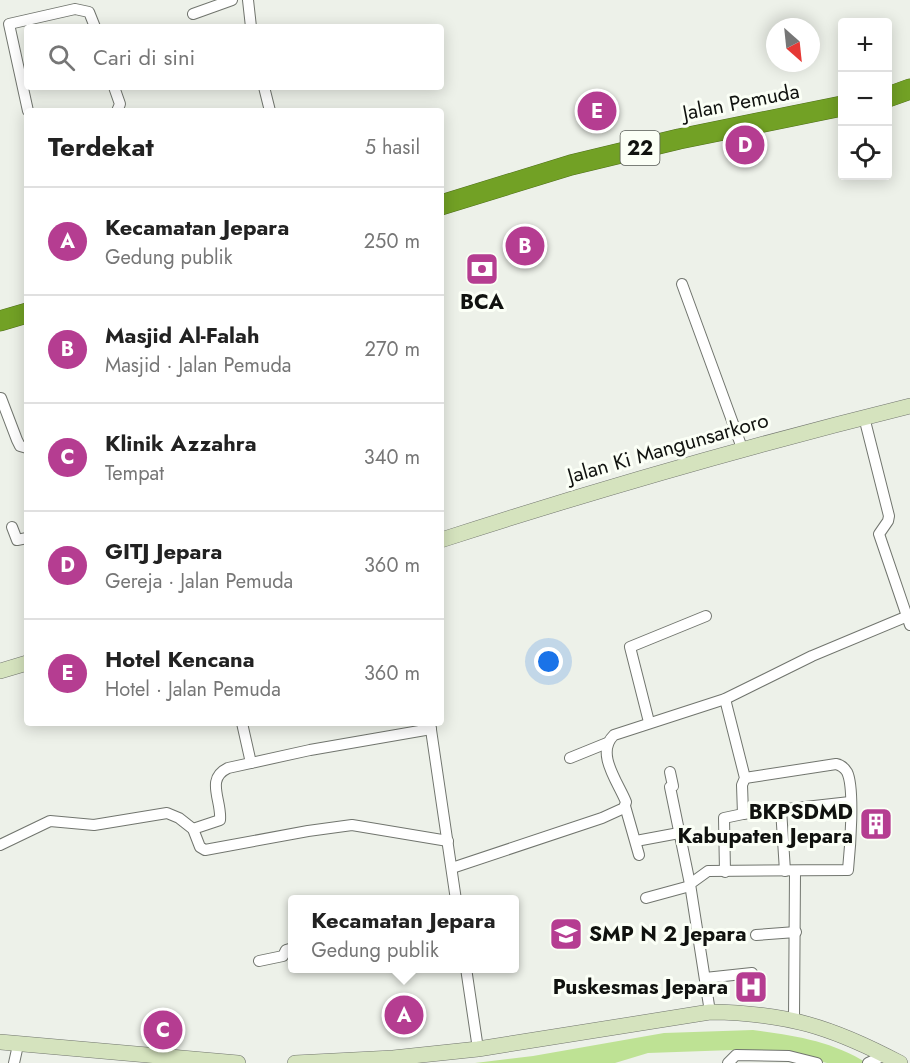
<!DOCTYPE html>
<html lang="id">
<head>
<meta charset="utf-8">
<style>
  :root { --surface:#fff; --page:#f6f6f6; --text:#222; --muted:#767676; --line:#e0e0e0; --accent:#b53d91 }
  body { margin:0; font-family:Jost,sans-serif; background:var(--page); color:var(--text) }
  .controls { position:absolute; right:18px; top:18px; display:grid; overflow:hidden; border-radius:6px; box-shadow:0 3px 15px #0003 }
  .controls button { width:54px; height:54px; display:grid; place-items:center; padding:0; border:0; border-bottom:2px solid var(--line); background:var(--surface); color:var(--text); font:30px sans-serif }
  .compass { position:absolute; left:766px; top:18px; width:54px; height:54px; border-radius:50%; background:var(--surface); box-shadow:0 3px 15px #0003; rotate:153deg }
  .you { position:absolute; left:549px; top:662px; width:21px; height:21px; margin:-15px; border:4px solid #fff; border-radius:50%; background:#1a73e8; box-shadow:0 0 0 9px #1a73e833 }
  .badge { display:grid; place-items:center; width:39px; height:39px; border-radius:50%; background:var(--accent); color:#fff; font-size:20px; font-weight:700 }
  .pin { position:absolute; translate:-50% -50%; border:3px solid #fff; box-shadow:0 2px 6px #0006 }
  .popup { position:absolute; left:288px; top:895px; width:231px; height:78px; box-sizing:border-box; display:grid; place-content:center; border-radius:6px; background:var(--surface); filter:drop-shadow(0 2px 4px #0005); font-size:20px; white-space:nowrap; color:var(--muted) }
  .popup b { font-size:22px; color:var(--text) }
  .popup::after { content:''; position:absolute; left:50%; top:100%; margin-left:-12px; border:12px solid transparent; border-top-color:var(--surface) }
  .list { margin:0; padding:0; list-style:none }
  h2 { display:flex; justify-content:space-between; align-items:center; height:78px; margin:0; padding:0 24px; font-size:26px }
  h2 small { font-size:20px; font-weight:400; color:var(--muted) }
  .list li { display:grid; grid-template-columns:39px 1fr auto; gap:18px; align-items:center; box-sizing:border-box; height:108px; padding:0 24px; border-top:2px solid var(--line) }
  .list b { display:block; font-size:22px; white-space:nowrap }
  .list p { margin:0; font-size:20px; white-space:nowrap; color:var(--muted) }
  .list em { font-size:20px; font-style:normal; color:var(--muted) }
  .icon { flex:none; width:33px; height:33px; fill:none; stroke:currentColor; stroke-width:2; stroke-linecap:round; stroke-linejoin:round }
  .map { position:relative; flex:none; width:910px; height:1063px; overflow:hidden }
  .search { position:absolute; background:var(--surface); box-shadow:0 3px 15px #0003; left:24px; top:24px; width:420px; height:66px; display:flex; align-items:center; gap:15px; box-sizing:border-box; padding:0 21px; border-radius:6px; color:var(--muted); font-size:22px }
  .panel { position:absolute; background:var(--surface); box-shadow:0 3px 15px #0003; left:24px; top:108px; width:420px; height:618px; border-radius:6px }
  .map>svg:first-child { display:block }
</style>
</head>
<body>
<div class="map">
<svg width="910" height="1063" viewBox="0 0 910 1063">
  <rect width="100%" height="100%" fill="#edf1e9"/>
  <path fill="#bee294" d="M 753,1030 C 793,1035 832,1041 867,1063 L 827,1063 L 799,1056 L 733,1050 L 648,1053 L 615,1063 L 475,1063 L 533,1056 L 664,1033 Z"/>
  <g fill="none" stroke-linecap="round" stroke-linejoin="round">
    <g stroke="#71756e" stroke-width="12">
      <g id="street">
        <polyline points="248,0 251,27"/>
        <polyline points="193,14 232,0"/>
        <polyline points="114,87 120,104 117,111"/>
        <polyline points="264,87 270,111"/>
        <polyline points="28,111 9,24 75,9 89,12 95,27"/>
        <polyline points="682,284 742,448"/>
        <polyline points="1,398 17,440 20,446 27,448"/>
        <polyline points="864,417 889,516 888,521 879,534 910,625"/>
        <polyline points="12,527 17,540 27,538"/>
        <polyline points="725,699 745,778 742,785 743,814 850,802"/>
        <polyline points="649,722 630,647 706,616"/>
        <polyline points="242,723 251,763"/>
        <polyline points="430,723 456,900"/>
        <polyline points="570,758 607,743"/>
        <polyline points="670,772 673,786 670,787 690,884"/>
        <polyline points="625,806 639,855"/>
        <polyline points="781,809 785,871"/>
        <path d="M 193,829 L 220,820 C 222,800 205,779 228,768 L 310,750 L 431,729"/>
        <polyline points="636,841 679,833"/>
        <polyline points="0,845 50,821 94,825 167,813 179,818 193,829 200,847 205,850 308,831 352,825 448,841"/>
        <path d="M 452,868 L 602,818 L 624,808 L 626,802 C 618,782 595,753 614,735 L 725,699 L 812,656 L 910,615"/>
        <polyline points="725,872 724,818 743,814"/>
        <polyline points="646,898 690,886"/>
        <polyline points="756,935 796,932"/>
        <polyline points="259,961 283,956 286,950 293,948"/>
        <polyline points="466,968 478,1049"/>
        <polyline points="705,978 752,973"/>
        <path d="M 710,1012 L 690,884 L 708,871 L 848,870 C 850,850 855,788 847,772 C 844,767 841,765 836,764 L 745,778"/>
        <polyline points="794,1019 795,872"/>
        <polyline points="14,1063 18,1045"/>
        <polyline points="728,1063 736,1055 789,1056 817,1063"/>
        <polyline points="868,1063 885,1055"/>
      </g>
    </g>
    <g stroke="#71756e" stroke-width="16">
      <g id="secondary">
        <path d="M 441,540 C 596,490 752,445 910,406"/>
        <polyline points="0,671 27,663"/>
        <polyline points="0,1042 238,1063"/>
        <path d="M 295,1063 L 393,1058 L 478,1049 L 710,1012 C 787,1013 832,1027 900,1063"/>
      </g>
    </g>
    <g stroke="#506f1d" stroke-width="21">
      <g id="highway">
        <polyline points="888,97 910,89"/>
        <polyline points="441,205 571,165 679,139 842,106"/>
        <polyline points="0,321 27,313"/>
      </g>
    </g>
    <use href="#street" stroke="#fff" stroke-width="10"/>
    <use href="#secondary" stroke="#d5e3be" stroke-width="15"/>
    <use href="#highway" stroke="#72a125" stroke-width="20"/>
  </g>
  <defs>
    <g id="bank-square" transform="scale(1.725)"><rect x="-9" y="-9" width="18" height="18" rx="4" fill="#b53d91" stroke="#fbfff6"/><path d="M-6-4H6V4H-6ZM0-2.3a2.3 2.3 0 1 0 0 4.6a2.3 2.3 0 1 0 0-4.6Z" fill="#fff"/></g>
    <g id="building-square" transform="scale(1.725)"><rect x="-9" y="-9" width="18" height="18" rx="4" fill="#b53d91" stroke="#fbfff6"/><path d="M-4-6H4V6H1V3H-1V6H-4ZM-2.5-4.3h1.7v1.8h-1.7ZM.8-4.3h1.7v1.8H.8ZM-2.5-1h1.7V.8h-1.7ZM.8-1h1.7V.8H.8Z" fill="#fff"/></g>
    <g id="school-square" transform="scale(1.725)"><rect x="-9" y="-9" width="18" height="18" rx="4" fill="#b53d91" stroke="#fbfff6"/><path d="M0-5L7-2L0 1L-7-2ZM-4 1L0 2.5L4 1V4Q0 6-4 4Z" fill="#fff"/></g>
    <g id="hospital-square" transform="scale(1.725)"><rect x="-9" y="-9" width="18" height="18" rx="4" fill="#b53d91" stroke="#fbfff6"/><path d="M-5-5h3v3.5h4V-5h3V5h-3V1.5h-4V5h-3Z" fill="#fff"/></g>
  </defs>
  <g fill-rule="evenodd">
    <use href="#bank-square" x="482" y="269"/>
    <use href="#building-square" x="876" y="824"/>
    <use href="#school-square" x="566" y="934"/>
    <use href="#hospital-square" x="751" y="987"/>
  </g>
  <g text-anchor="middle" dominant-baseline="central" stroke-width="6" stroke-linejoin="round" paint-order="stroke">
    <rect fill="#fbfff6" stroke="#565954" stroke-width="1.5" x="620.5" y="131" width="39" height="34" rx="4.5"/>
    <g font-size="20" font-weight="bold" fill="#10120f">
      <text x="640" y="148">22</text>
    </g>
    <g font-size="21" fill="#10120f" stroke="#fbfff6">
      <text transform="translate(741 102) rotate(-11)">Jalan Pemuda</text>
      <text transform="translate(668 448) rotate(-16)">Jalan Ki Mangunsarkoro</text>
    </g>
    <g font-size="21" font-weight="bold" fill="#10120f" stroke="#fbfff6" text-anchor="end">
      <text x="482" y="302" text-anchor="middle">BCA</text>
      <text x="853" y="812">BKPSDMD<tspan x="853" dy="24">Kabupaten Jepara</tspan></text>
      <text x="589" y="934" text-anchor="start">SMP N 2 Jepara</text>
      <text x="728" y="987">Puskesmas Jepara</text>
    </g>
  </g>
</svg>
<div class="controls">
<button>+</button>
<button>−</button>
<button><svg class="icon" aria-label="locate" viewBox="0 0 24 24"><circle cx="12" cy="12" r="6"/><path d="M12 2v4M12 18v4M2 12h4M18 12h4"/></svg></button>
</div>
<svg class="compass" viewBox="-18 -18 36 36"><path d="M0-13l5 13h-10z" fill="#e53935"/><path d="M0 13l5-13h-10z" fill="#767676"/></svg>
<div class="you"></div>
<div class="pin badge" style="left:404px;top:1015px">A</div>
<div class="popup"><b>Kecamatan Jepara</b>Gedung publik</div>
<div class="pin badge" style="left:525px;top:246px">B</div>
<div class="pin badge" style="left:163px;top:1030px">C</div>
<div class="pin badge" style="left:745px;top:145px">D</div>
<div class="pin badge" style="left:597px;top:111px">E</div>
<div class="search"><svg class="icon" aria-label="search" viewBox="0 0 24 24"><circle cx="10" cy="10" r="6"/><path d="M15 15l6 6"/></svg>Cari di sini</div>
<section class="panel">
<h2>Terdekat<small>5 hasil</small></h2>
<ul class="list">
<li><span class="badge">A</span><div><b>Kecamatan Jepara</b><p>Gedung publik</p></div><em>250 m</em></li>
<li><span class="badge">B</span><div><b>Masjid Al-Falah</b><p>Masjid · Jalan Pemuda</p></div><em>270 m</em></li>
<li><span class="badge">C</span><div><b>Klinik Azzahra</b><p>Tempat</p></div><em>340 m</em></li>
<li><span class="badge">D</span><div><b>GITJ Jepara</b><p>Gereja · Jalan Pemuda</p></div><em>360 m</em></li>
<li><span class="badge">E</span><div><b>Hotel Kencana</b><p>Hotel · Jalan Pemuda</p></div><em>360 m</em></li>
</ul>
</section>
</div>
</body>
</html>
